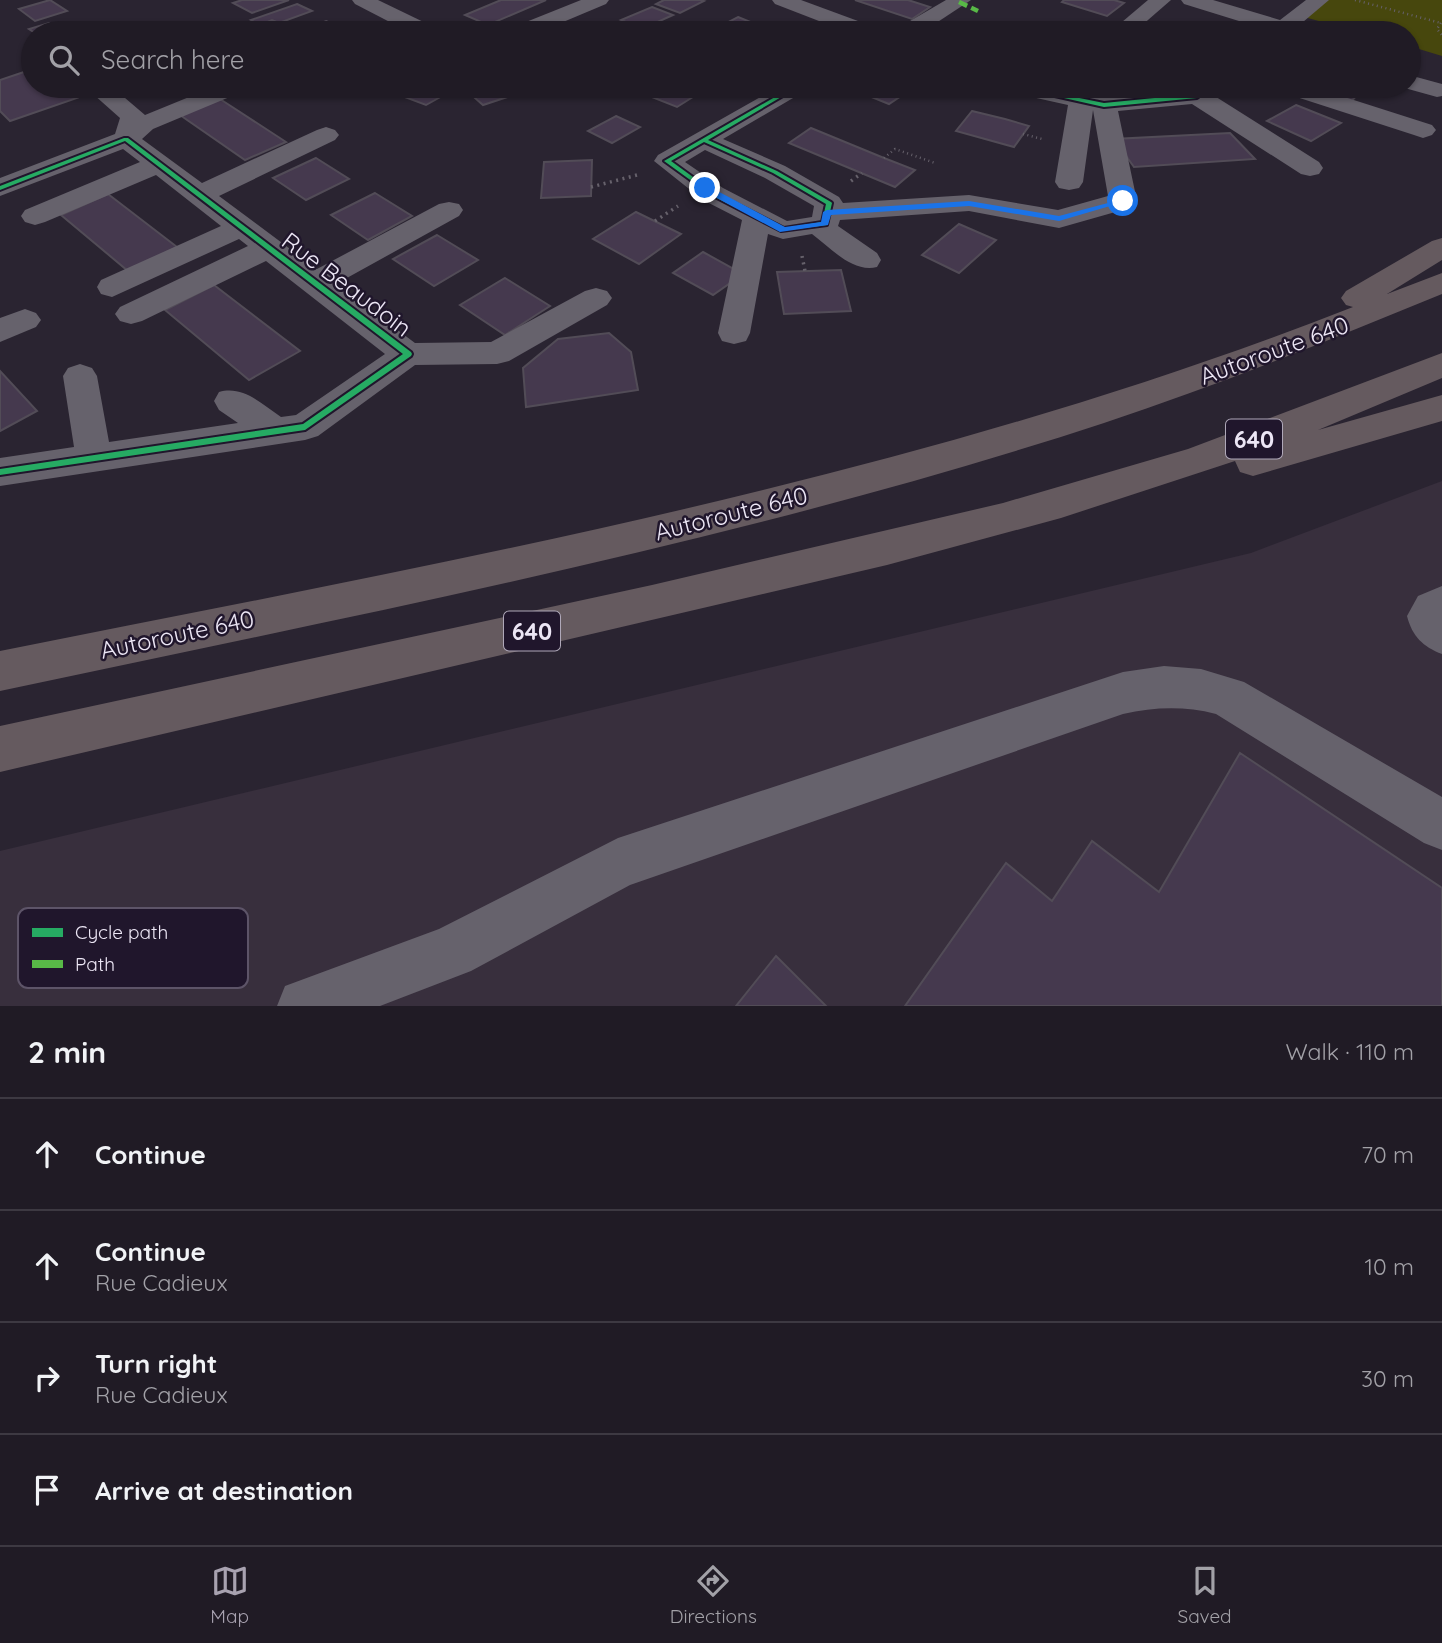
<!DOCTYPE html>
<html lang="en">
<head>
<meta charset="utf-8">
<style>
  :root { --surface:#201b25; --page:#2d2832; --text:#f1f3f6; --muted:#a2a1a7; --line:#3d3942; --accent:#a8a2b0 }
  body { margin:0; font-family:Quicksand,sans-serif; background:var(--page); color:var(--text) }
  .stop { position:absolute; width:21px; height:21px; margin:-16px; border:5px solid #1a73e8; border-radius:50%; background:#fff }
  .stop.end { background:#1a73e8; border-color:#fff; box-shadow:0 2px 7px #0008 }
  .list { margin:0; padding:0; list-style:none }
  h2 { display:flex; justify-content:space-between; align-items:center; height:91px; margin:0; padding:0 28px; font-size:30px }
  h2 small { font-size:23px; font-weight:400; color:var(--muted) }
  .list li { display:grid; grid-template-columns:46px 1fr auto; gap:21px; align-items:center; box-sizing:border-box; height:112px; padding:0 28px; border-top:2px solid var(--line) }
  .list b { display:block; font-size:26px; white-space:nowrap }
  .list p { margin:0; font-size:23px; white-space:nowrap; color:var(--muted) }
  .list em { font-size:23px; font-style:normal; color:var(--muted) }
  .icon { flex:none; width:38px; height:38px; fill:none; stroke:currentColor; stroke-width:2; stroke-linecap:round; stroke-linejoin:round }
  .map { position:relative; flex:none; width:1442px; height:1006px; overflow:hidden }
  .search { position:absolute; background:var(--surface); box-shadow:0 2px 5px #0004; left:21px; right:21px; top:21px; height:77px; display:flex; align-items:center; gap:18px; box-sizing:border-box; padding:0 24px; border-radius:38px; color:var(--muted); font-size:26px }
  .sheet { height:539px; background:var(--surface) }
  nav { display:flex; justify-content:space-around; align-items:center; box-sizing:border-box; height:98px; border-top:2px solid var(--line); background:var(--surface); font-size:19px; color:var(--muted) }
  nav a { display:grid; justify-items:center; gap:4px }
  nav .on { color:var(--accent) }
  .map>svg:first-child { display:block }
</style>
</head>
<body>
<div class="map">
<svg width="1442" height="1006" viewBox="0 0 1442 1006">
  <rect width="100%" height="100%" fill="#2a2431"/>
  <polygon fill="#382f3d" points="1442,481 1442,1006 0,1006 0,851 1251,553"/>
  <polygon fill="#47470d" points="1325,0 1442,0 1442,56 1409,46 1409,33 1363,33 1304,17"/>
  <g fill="#45394e" stroke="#524c57" stroke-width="2">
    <polygon points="50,0 67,11 35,21 19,9"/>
    <polygon points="242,0 289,0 252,13 233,3"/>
    <polygon points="501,0 546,0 488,25 465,15"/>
    <polygon points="664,0 701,0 704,1 680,13 656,4"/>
    <polygon points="855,0 908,0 930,7 912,19"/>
    <polygon points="1064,0 1114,0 1124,3 1107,16 1062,2"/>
    <polygon points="297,4 312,11 279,23 272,20 260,25 251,20"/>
    <polygon points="652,7 673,15 642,29 621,20"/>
    <polygon points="738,17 753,23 740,29 748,32 725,33 715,29"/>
    <polygon points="326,21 342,29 332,33 296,33"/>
    <polygon points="963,22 996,33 946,33"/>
    <polygon points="49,23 59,31 35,33 29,29"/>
    <polygon points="611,26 628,33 595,33"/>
    <polygon points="1164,26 1188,33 1154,33"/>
    <polygon points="33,69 33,86 62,86 77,98 10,121 0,111 0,80"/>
    <polygon points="131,86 160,86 140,93"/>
    <polygon points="399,86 441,86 453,90 426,105 389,91"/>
    <polygon points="478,86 541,86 483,105 466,90"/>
    <polygon points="670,86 700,86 707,88 677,107 652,97"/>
    <polygon points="866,86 916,86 889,104 857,91"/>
    <polygon points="1312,86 1365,86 1349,104 1307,91"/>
    <polygon points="220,99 286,142 245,160 180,115"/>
    <polygon points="1296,105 1341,123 1311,141 1267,121"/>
    <polygon points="972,111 1005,119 1029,126 1014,147 956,131"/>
    <polygon points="616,116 640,127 612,143 588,131"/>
    <polygon points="811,128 884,158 915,170 895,187 789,143"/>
    <polygon points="1230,133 1255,159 1134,167 1114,139"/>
    <polygon points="316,158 349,179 306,200 273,178"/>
    <polygon points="592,160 591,196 541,198 544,162"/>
    <polygon points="375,193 412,216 368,240 331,215"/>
    <polygon points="108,194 177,247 128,271 61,215"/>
    <polygon points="636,212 681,234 639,264 593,239"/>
    <polygon points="959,224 996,240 959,273 922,255"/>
    <polygon points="437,235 478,260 434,286 393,259"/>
    <polygon points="703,252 743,274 713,295 673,273"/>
    <polygon points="841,270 851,311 784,314 777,272"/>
    <polygon points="505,278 550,306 505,335 460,305"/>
    <polygon points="214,285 300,351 249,380 165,310"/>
    <polygon points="609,333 631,352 638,390 526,407 523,368 558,339"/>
    <polygon points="0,371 37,411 0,431"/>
    <polygon points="1240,753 1442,888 1442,1006 905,1006 1006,863 1052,901 1092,841 1159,892"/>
    <polygon points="776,956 826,1006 736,1006"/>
  </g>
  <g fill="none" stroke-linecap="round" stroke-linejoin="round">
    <g stroke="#66616b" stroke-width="2.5" stroke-dasharray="1 3.5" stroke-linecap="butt">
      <polyline points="1355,0 1441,23"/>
      <polyline points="1441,23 1437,29 1442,35"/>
      <polyline points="1023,134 1042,139"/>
      <polyline points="884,158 895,149 935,163"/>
    </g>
    <g stroke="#66616b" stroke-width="3.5" stroke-dasharray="2 4.5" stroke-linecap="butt">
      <polyline points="851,181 862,173"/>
      <polyline points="591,187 641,174"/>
      <polyline points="655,221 678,206"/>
      <polyline points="802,256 805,271"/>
    </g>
    <g fill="#66626c" fill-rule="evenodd">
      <polygon points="352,0 378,0 436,28 439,33 411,33 355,4"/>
      <polygon points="581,0 609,0 606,4 537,33 508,33 511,28"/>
      <polygon points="772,0 801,0 877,28 880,33 850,33 775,4"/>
      <polygon points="946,0 971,0 921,33 895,33 898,28"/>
      <polygon points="1148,0 1171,0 1133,33 1109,33"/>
      <polygon points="1181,0 1213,0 1280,20 1306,0 1329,0 1290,33 1266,33 1268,30 1184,4"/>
      <polygon points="1409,75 1442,84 1442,96 1437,97 1401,87 1409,86"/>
      <path d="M 84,86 L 111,86 L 145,115 L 216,86 L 248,86 L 244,91 L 153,129 L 142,139 L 202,183 L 317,130 L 326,127 L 335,130 L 339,135 L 335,140 L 219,196 L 317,269 L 439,204 L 449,202 L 459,204 L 463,210 L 459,216 L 336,284 L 415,343 L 491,342 L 585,291 L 596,288 L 607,291 L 612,298 L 607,305 L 509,361 L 497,364 L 415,365 L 318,436 L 305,440 L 0,486 L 0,458 L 74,447 L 63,376 L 68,368 L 80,364 L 92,368 L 97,376 L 109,442 L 238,423 L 219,410 L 214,401 L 219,392 C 243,385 262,404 281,417 L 296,415 L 385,354 L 266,261 L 142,321 L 131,324 L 120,321 L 115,314 L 120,307 L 248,246 L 239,239 L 112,297 L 101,294 L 97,287 L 101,280 L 221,226 L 156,175 L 45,222 L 35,225 L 25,222 L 21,216 L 25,210 L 140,162 L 123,149 L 0,196 L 0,178 L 115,134 L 120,118 Z"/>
      <path d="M 780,86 L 809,86 L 805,91 L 723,139 L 785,166 L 839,197 L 843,203 L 969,195 L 1058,210 L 1108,196 L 1093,110 L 1083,182 L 1079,188 L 1069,190 L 1059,188 L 1055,182 L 1068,105 L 1005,91 L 1001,86 L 1047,86 L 1104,98 L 1190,89 L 1195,86 L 1222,86 L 1213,95 L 1319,162 L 1323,168 L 1319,174 L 1310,176 L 1301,174 L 1192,104 L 1118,111 L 1137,201 L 1133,207 L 1059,228 L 969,211 L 840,220 L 838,226 L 877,253 L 881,260 L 877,267 C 852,273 831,248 812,234 L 783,239 L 768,234 L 750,333 L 746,341 L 734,344 L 722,341 L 718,333 L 742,220 L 703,200 L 654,161 L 658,155 ZM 705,150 L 765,178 L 814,206 L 812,217 L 787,221 L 723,188 L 685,162 Z"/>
      <path d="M 937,86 L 962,86 C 956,95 949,96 939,93 Z"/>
      <polygon points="1274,86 1310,86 1432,125 1436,130 1432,135 1423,138 1414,135 1278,91"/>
      <polygon points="25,309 36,313 41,320 36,327 0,342 0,318"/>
      <path d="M 1442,586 L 1442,654 C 1423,647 1412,636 1407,616 L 1418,596 Z"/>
      <path d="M 1164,666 L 1201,669 L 1244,682 L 1442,797 L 1442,850 L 1424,843 L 1216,714 C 1184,706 1155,707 1123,714 L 630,885 L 471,971 L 380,1006 L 277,1006 L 285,986 L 439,929 L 618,838 L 1123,672 Z"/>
    </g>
    <g fill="#655a5f" fill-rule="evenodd">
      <path d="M 1442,238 L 1442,260 L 1387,294 L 1442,273 L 1442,294 C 1330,340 1219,385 1104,423 C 744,541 370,612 0,691 L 0,651 C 456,560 918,478 1353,307 L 1346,305 L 1341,298 L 1346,291 L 1432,241 Z"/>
      <polygon points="1442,353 1442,378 1318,430 1442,395 1442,421 1253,476 1240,472 1235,461 1061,518 887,565 0,772 0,726 652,585 1003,503 1188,449"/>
    </g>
    <polyline stroke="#58b947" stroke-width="4.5" stroke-dasharray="9 4.5" stroke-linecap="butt" points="959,2 978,11"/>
    <g stroke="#20162c" stroke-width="4">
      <g id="cycleway">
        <path d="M 794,86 L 800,86 L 708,140 L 777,171 L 831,202 L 832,203 L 827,225 L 781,231 L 711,195 L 664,161 ZM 704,142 L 773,173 L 826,204 L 822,222 L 784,228 L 715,193 L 671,161 Z"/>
        <polygon points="1010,86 1020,86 1104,103 1195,94 1207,86 1213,86 1197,98 1104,107"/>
        <polygon points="124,138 128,138 411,352 412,354 411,356 305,430 0,475 0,469 303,424 403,354 125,141 0,190 0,186"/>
      </g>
    </g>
    <use href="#cycleway" fill="#26ab63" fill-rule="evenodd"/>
  </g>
  <polygon fill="#1a73e8" points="702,186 708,186 785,227 821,222 823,212 827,210 969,201 1059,216 1123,199 1127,201 1059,221 969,206 831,215 828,225 780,232 702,190"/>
  <g text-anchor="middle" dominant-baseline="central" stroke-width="5" stroke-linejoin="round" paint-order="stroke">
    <g fill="#20162c" stroke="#afa8b9" stroke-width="2">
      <rect x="1226" y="419.5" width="56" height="39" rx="5"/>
      <rect x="504" y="611.5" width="56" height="39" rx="5"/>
    </g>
    <g font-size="23" font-weight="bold" fill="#ece6f5">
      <text x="1254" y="439">640</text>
      <text x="532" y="631">640</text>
    </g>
    <g font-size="24" fill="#ece6f5" stroke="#20162c">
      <text transform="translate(347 284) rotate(37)">Rue Beaudoin</text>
      <text transform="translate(1274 350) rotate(-20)">Autoroute 640</text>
      <text transform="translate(731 513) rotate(-14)">Autoroute 640</text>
      <text transform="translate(177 634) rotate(-12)">Autoroute 640</text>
    </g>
  </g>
  <rect x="18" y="908" width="230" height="80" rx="10" fill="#20162c" stroke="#5d5468" stroke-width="2"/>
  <rect x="32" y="928" width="31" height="9" fill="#26ab63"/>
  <rect x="32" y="960" width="31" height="8" fill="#58b947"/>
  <g font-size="19" fill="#ece6f5">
    <text x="75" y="939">Cycle path</text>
    <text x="75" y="971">Path</text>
  </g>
</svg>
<div class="stop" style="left:1123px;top:201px"></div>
<div class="stop end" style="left:705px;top:188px"></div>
<div class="search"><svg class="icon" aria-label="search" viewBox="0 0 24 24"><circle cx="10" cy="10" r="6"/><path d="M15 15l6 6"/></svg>Search here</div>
</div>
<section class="sheet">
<h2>2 min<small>Walk · 110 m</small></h2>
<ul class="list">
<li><svg class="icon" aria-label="ahead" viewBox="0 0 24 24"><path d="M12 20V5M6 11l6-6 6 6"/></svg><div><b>Continue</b></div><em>70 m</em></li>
<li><svg class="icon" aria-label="ahead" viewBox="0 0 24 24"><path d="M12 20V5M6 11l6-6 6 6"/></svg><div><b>Continue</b><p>Rue Cadieux</p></div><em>10 m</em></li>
<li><svg class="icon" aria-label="right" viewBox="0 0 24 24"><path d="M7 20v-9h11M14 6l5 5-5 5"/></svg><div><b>Turn right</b><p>Rue Cadieux</p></div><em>30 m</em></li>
<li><svg class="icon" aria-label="arrive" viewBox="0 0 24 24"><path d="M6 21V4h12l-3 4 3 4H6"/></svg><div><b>Arrive at destination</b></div></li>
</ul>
</section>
<nav>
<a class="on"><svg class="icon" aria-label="map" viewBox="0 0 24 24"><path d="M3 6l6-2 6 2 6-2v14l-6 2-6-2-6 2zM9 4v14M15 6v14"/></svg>Map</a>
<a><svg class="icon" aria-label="directions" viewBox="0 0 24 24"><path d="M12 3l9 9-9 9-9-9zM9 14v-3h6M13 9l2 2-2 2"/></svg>Directions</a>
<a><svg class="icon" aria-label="saved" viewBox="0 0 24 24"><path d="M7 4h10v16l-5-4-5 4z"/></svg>Saved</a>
</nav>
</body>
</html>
